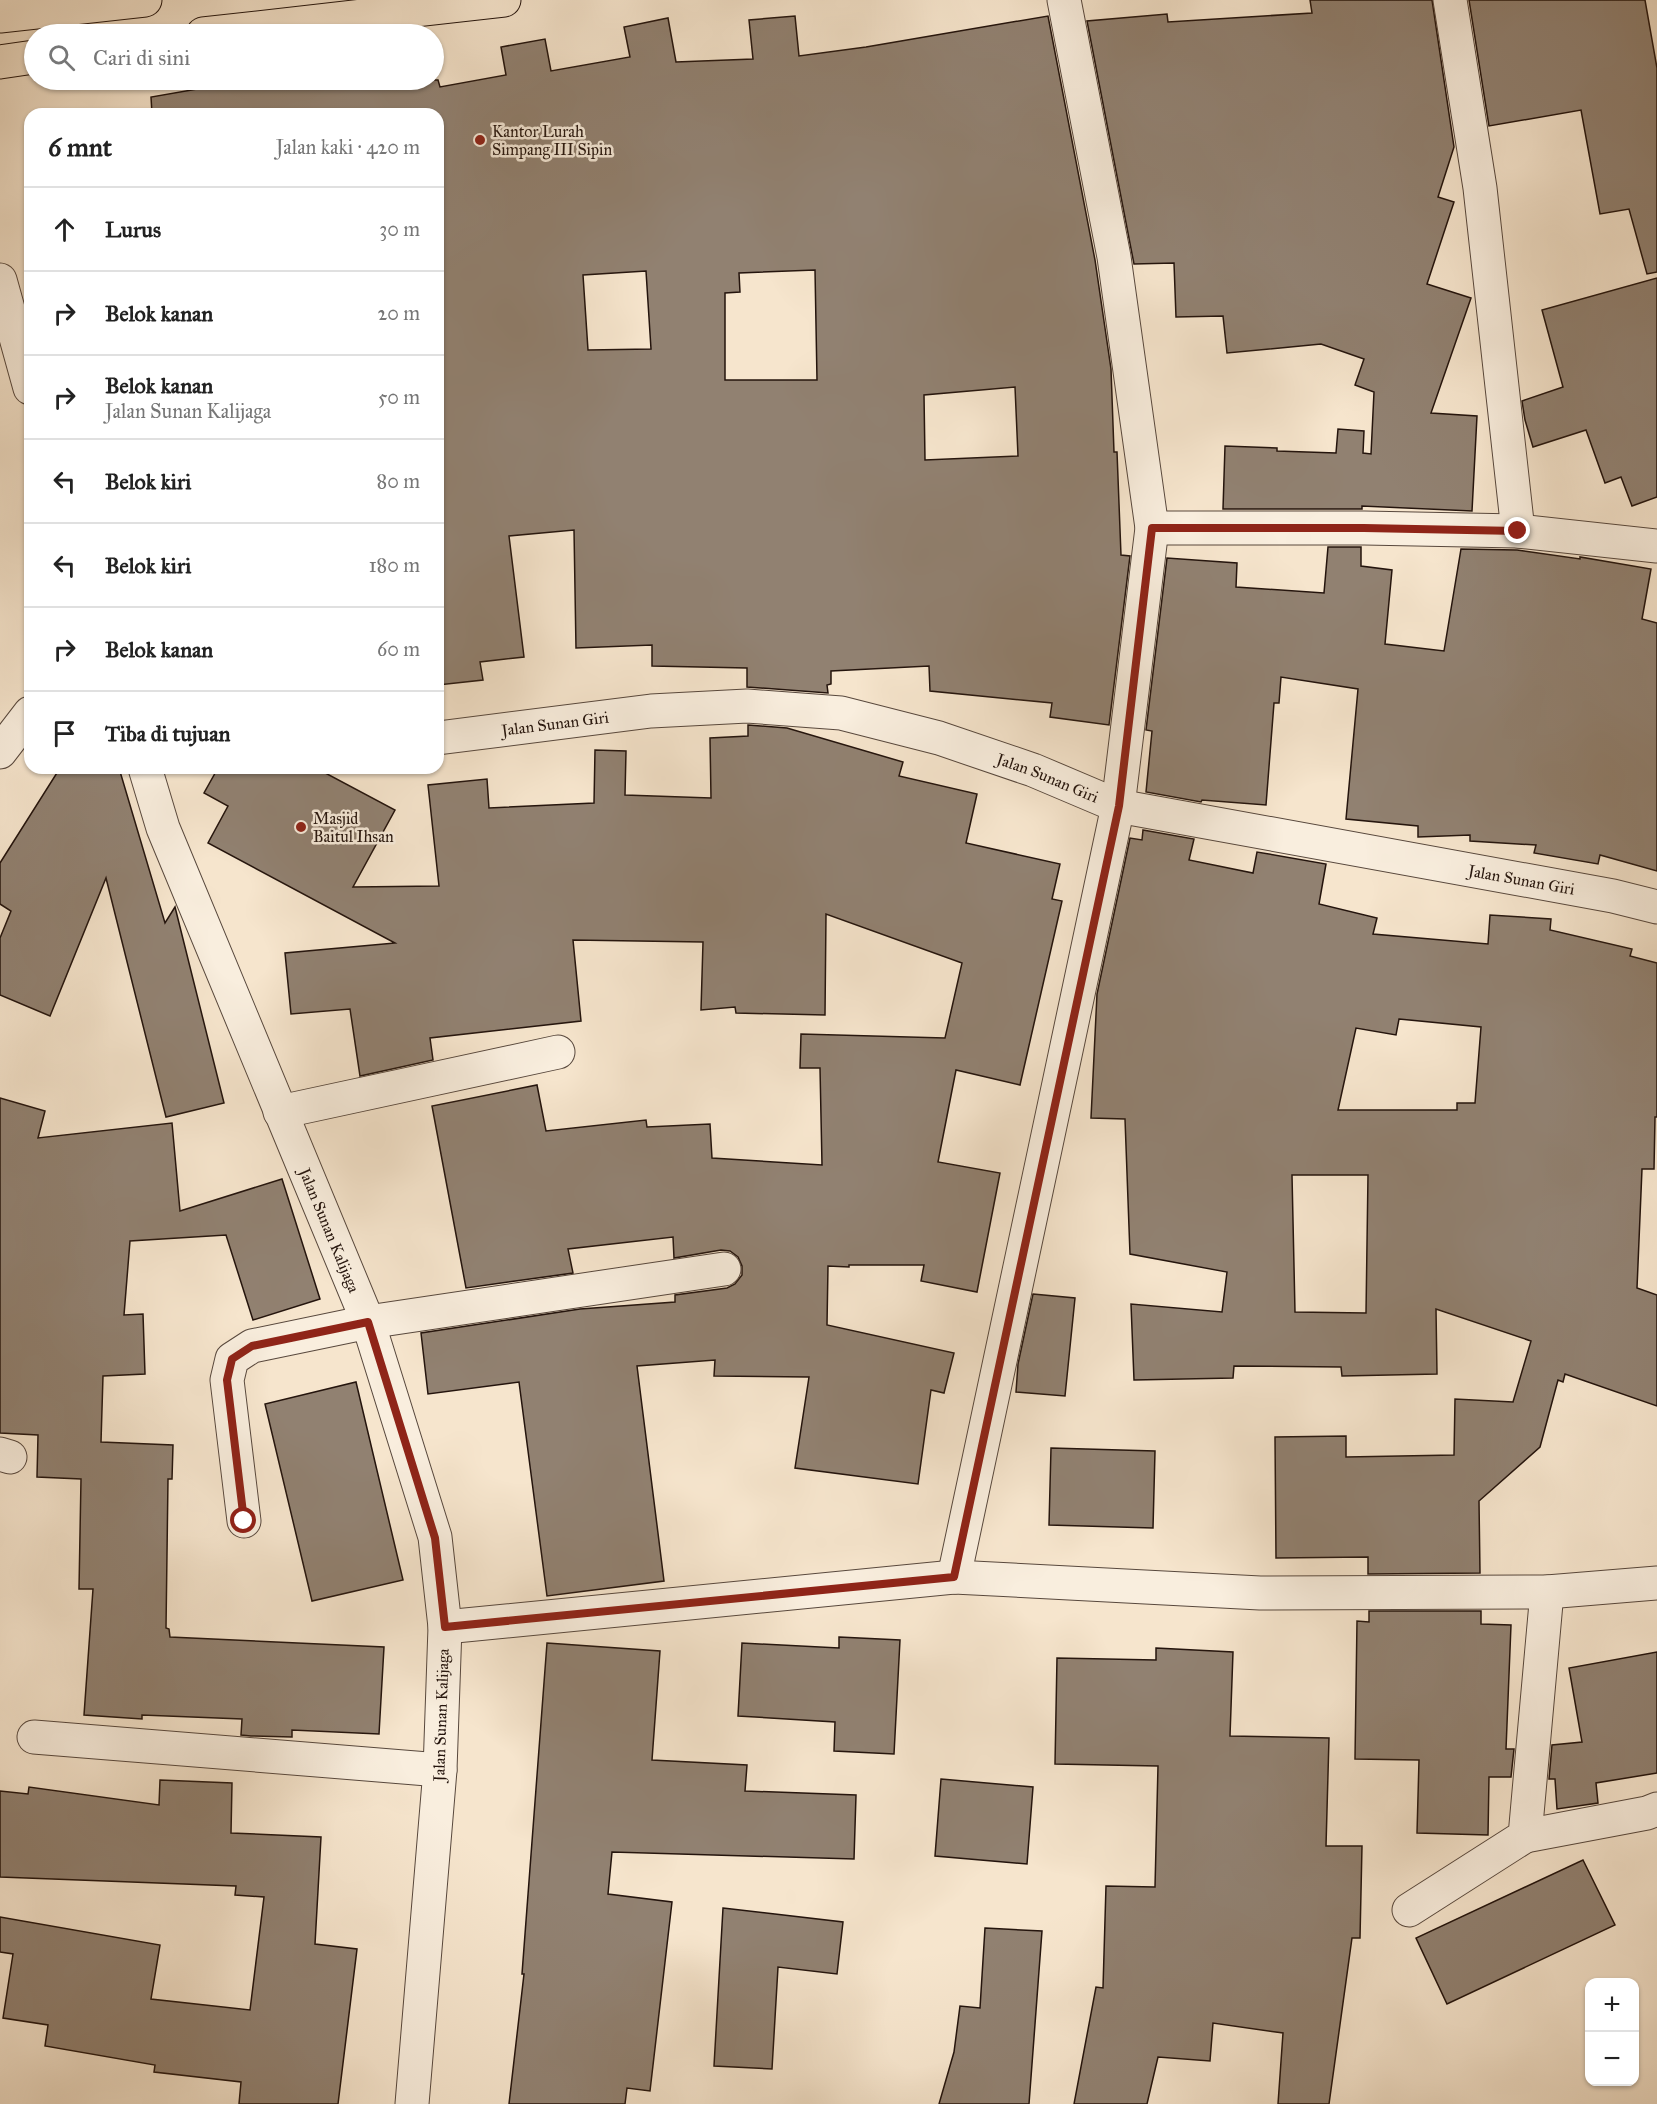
<!DOCTYPE html>
<html lang="id">
<head>
<meta charset="utf-8">
<style>
  :root { --surface:#fff; --page:#f2f2f2; --text:#222; --muted:#767676; --line:#e0e0e0 }
  body { margin:0; font-family:"IM FELL Great Primer",serif; background:var(--page); color:var(--text) }
  .controls { position:absolute; right:18px; bottom:18px; display:grid; overflow:hidden; border-radius:12px; box-shadow:0 2px 4px #0004 }
  .controls button { width:54px; height:54px; display:grid; place-items:center; padding:0; border:0; border-bottom:2px solid var(--line); background:var(--surface); color:var(--text); font:30px sans-serif }
  .stop { position:absolute; width:18px; height:18px; margin:-14px; border:4px solid #8f2418; border-radius:50%; background:#fff }
  .stop.end { background:#8f2418; border-color:#fff; box-shadow:0 2px 6px #0008 }
  .list { margin:0; padding:0; list-style:none }
  h2 { display:flex; justify-content:space-between; align-items:center; height:78px; margin:0; padding:0 24px; font-size:26px }
  h2 small { font-size:20px; font-weight:400; color:var(--muted) }
  .list li { display:grid; grid-template-columns:39px 1fr auto; gap:18px; align-items:center; box-sizing:border-box; height:84px; padding:0 24px; border-top:2px solid var(--line) }
  .list b { display:block; font-size:22px; white-space:nowrap }
  .list p { margin:0; font-size:20px; white-space:nowrap; color:var(--muted) }
  .list em { font-size:20px; font-style:normal; color:var(--muted) }
  .icon { flex:none; width:33px; height:33px; fill:none; stroke:currentColor; stroke-width:2; stroke-linecap:round; stroke-linejoin:round }
  .map { position:relative; flex:none; width:1657px; height:2104px; overflow:hidden }
  .search { position:absolute; background:var(--surface); box-shadow:0 2px 4px #0004; left:24px; top:24px; width:420px; height:66px; display:flex; align-items:center; gap:15px; box-sizing:border-box; padding:0 21px; border-radius:33px; color:var(--muted); font-size:22px }
  .panel { position:absolute; background:var(--surface); box-shadow:0 2px 4px #0004; left:24px; top:108px; width:420px; height:666px; border-radius:18px }
  .map>svg:first-child { display:block }
</style>
</head>
<body>
<div class="map">
<svg width="1657" height="2104" viewBox="0 0 1657 2104">
  <rect width="100%" height="100%" fill="#f6e5cd"/>
  <filter id="stains"><feTurbulence type="fractalNoise" baseFrequency=".00333" numOctaves="4"/><feColorMatrix values="0 0 0 0 .2 0 0 0 0 .09 0 0 0 0 .02 0 0 0 .5 -.17"/></filter>
  <radialGradient id="worn" r=".72"><stop offset=".6" stop-color="#630" stop-opacity="0"/><stop offset="1" stop-color="#630" stop-opacity=".3"/></radialGradient>
  <g fill="#918171" stroke="#24140d" stroke-width="1.5" fill-rule="evenodd">
    <polygon points="1310,0 1432,0 1454,147 1438,197 1454,202 1427,284 1471,298 1431,413 1477,416 1472,511 1362,506 1362,509 1223,509 1225,446 1277,448 1277,451 1336,453 1338,429 1364,431 1363,453 1371,454 1374,392 1355,385 1364,359 1321,344 1227,353 1223,316 1176,317 1174,263 1134,264 1087,21 1167,14 1168,22 1312,13"/>
    <polygon points="1469,0 1645,0 1657,68 1657,272 1647,274 1629,209 1600,214 1581,110 1489,126"/>
    <path d="M 795,16 L 799,56 L 866,47 L 1048,16 L 1095,260 L 1111,369 L 1114,452 L 1117,452 L 1121,555 L 1130,556 L 1109,725 L 1050,717 L 1052,703 L 930,691 L 929,666 L 831,671 L 831,684 L 827,685 L 828,693 L 747,687 L 747,668 L 652,666 L 652,645 L 576,648 L 574,530 L 509,536 L 524,657 L 480,662 L 483,680 L 438,685 L 438,114 L 152,114 L 151,97 L 249,80 L 438,80 L 440,87 L 506,75 L 501,47 L 545,39 L 551,71 L 630,57 L 624,27 L 668,18 L 676,62 L 753,59 L 749,20 ZM 815,270 L 817,380 L 725,380 L 725,293 L 740,292 L 739,273 ZM 646,271 L 651,349 L 588,350 L 583,275 ZM 1015,387 L 1018,456 L 925,460 L 924,395 Z"/>
    <polygon points="1657,278 1657,497 1632,506 1621,477 1605,483 1586,430 1533,447 1525,420 1522,401 1563,387 1542,310"/>
    <polygon points="1328,547 1361,547 1361,566 1392,570 1385,644 1444,651 1461,549 1517,550 1580,559 1580,557 1651,569 1642,619 1657,623 1657,871 1600,855 1598,864 1534,853 1536,845 1470,841 1470,835 1418,837 1418,826 1346,819 1358,689 1281,677 1279,703 1274,703 1266,805 1202,800 1201,802 1146,792 1152,731 1146,730 1167,558 1237,563 1236,587 1324,593"/>
    <polygon points="748,725 787,728 903,762 899,776 977,794 966,843 1060,864 1052,899 1062,901 1020,1085 956,1070 938,1162 1000,1173 977,1292 921,1281 924,1265 849,1265 849,1267 828,1266 827,1325 954,1353 944,1393 931,1390 918,1484 795,1468 809,1377 714,1376 715,1360 637,1366 664,1581 547,1596 519,1382 428,1394 421,1333 580,1309 675,1302 675,1295 727,1288 735,1284 742,1275 742,1266 738,1257 730,1251 721,1250 674,1258 673,1237 568,1249 573,1273 466,1288 432,1106 537,1085 546,1131 646,1120 647,1127 710,1124 712,1158 822,1165 820,1068 800,1068 801,1034 945,1038 962,963 826,914 825,1015 736,1013 735,1007 701,1010 703,942 573,940 581,1021 430,1038 433,1060 360,1076 350,1009 291,1014 285,953 395,943 208,843 228,806 204,793 218,768 316,768 395,810 353,887 439,886 428,785 487,779 489,808 594,803 595,750 626,751 625,795 711,798 710,738 748,736"/>
    <polygon points="60,768 119,768 165,923 175,907 224,1103 166,1117 106,878 50,1016 0,995 0,938 11,911 0,904 0,863"/>
    <path d="M 1143,830 L 1194,839 L 1189,860 L 1253,873 L 1257,852 L 1326,864 L 1319,904 L 1377,918 L 1373,934 L 1488,944 L 1490,915 L 1551,919 L 1550,930 L 1632,949 L 1630,956 L 1657,963 L 1657,1117 L 1655,1117 L 1654,1169 L 1642,1169 L 1637,1288 L 1657,1295 L 1657,1406 L 1565,1374 L 1563,1382 L 1558,1380 L 1540,1447 L 1479,1501 L 1480,1573 L 1368,1574 L 1368,1557 L 1276,1558 L 1275,1437 L 1346,1436 L 1346,1457 L 1454,1455 L 1455,1399 L 1513,1402 L 1531,1341 L 1436,1309 L 1437,1374 L 1342,1376 L 1341,1367 L 1234,1366 L 1233,1378 L 1134,1380 L 1131,1304 L 1222,1312 L 1227,1272 L 1130,1254 L 1125,1119 L 1091,1118 L 1097,994 L 1130,838 L 1142,840 ZM 1399,1019 L 1481,1027 L 1475,1103 L 1457,1103 L 1457,1110 L 1338,1110 L 1356,1028 L 1396,1035 ZM 1292,1175 L 1368,1175 L 1366,1313 L 1295,1312 Z"/>
    <polygon points="0,1098 45,1111 38,1138 172,1123 180,1211 282,1179 320,1299 253,1320 226,1235 130,1241 124,1315 143,1314 145,1374 103,1376 101,1442 173,1445 172,1479 168,1479 166,1628 169,1629 170,1637 384,1647 379,1734 292,1730 292,1737 251,1736 241,1735 242,1719 142,1715 142,1719 84,1715 93,1589 79,1589 81,1479 37,1477 38,1435 0,1433"/>
    <polygon points="1033,1294 1075,1298 1065,1396 1016,1392 1018,1364"/>
    <polygon points="356,1382 403,1580 312,1601 265,1404"/>
    <polygon points="1051,1448 1155,1451 1153,1528 1049,1525"/>
    <polygon points="1369,1611 1481,1611 1481,1624 1511,1625 1506,1749 1514,1749 1511,1777 1489,1777 1488,1835 1417,1833 1419,1760 1355,1759 1357,1621 1369,1622"/>
    <polygon points="839,1637 900,1640 894,1754 834,1751 835,1722 738,1716 742,1643 839,1648"/>
    <polygon points="547,1643 660,1651 652,1760 747,1765 745,1791 856,1795 854,1859 612,1852 608,1894 672,1902 650,2091 627,2088 625,2104 509,2104 524,1974 522,1974"/>
    <polygon points="1156,1648 1233,1652 1230,1736 1329,1738 1326,1846 1362,1846 1360,1938 1352,1938 1329,2104 1278,2104 1283,2033 1213,2023 1210,2061 1158,2057 1147,2104 1074,2104 1096,1987 1103,1988 1106,1886 1155,1887 1158,1766 1055,1764 1057,1658 1156,1660"/>
    <polygon points="1657,1652 1657,1773 1596,1783 1598,1803 1557,1809 1555,1779 1549,1779 1552,1745 1582,1742 1569,1668"/>
    <polygon points="941,1779 1033,1787 1027,1864 935,1856"/>
    <polygon points="160,1780 232,1783 231,1833 321,1837 315,1944 357,1949 338,2104 239,2104 241,2082 154,2072 155,2065 45,2046 48,2025 3,2018 13,1954 0,1952 0,1917 160,1945 151,1999 250,2010 264,1897 235,1895 236,1886 0,1877 0,1791 28,1794 29,1787 159,1805"/>
    <polygon points="1583,1860 1615,1925 1447,2004 1416,1938"/>
    <polygon points="723,1908 843,1922 837,1974 778,1967 772,2069 714,2066"/>
    <polygon points="985,1928 1042,1931 1029,2104 939,2104 954,2052 960,2006 980,2008"/>
  </g>
  <g fill="none" stroke-linecap="round" stroke-linejoin="round">
    <g stroke="#58483d" stroke-width="35">
      <g id="minor">
        <polyline points="1450,0 1480,188 1518,531"/>
        <polyline points="0,280 30,388"/>
        <polyline points="1152,528 1364,528 1518,531 1657,546"/>
        <path id="s1" d="M 438,738 L 651,711 L 747,706 L 841,713 L 939,738 L 1033,770 L 1118,806 L 1613,896 L 1657,907"/>
        <polyline points="0,752 30,713"/>
        <path id="s2" d="M 145,768 L 163,828 L 368,1322 L 435,1537 L 445,1627 L 440,1770 L 412,2104"/>
        <polyline points="280,1112 558,1052"/>
        <polyline points="0,1454 10,1457"/>
        <polyline points="244,1521 227,1380 232,1359 252,1346 368,1322 724,1269"/>
        <polyline points="954,1577 1118,806 1152,528 1114,257 1064,0"/>
        <polyline points="445,1627 954,1577 1260,1593 1547,1592 1657,1583"/>
        <polyline points="34,1737 440,1770"/>
        <polyline points="1525,1836 1647,1813 1657,1809"/>
        <polyline points="1409,1910 1525,1836 1547,1592"/>
      </g>
    </g>
    <g stroke="#24140d" stroke-width="35">
      <g id="major">
        <polyline points="0,16 145,0"/>
        <polyline points="203,34 504,0"/>
        <polyline points="0,62 34,57"/>
      </g>
    </g>
    <use href="#minor" stroke="#f9eede" stroke-width="33"/>
    <use href="#major" stroke="#f6e5cd" stroke-width="33"/>
  </g>
  <g fill="none" stroke-linecap="round" stroke-linejoin="round">
    <polyline stroke="#8f2418" stroke-width="8" points="244,1521 227,1380 232,1359 252,1346 368,1322 435,1538 445,1627 954,1577 1119,806 1152,528 1364,528 1518,531"/>
  </g>
  <g fill="#8f2418" stroke="#f9eede" stroke-width="2">
    <circle cx="480" cy="140" r="6"/>
    <circle cx="301" cy="827" r="6"/>
  </g>
  <g text-anchor="middle" dominant-baseline="central" stroke-width="5" stroke-linejoin="round" paint-order="stroke">
    <g font-size="16" fill="#24140d" stroke="#f9eede" text-anchor="start">
      <text x="492" y="131">Kantor Lurah<tspan x="492" dy="18">Simpang III Sipin</tspan></text>
      <text x="313" y="818">Masjid<tspan x="313" dy="18">Baitul Ihsan</tspan></text>
    </g>
    <g font-size="16" fill="#24140d" stroke="#f9eede">
      <text stroke="none"><textPath href="#s1" startOffset="118">Jalan Sunan Giri</textPath></text>
      <text stroke="none"><textPath href="#s1" startOffset="622">Jalan Sunan Giri</textPath></text>
      <text stroke="none"><textPath href="#s1" startOffset="1108">Jalan Sunan Giri</textPath></text>
      <text stroke="none"><textPath href="#s2" startOffset="498">Jalan Sunan Kalijaga</textPath></text>
      <text transform="translate(441 1715) rotate(-88)">Jalan Sunan Kalijaga</text>
    </g>
  </g>
  <rect width="100%" height="100%" filter="url(#stains)"/>
  <rect width="100%" height="100%" fill="url(#worn)"/>
</svg>
<div class="controls">
<button>+</button>
<button>−</button>
</div>
<div class="stop" style="left:244px;top:1521px"></div>
<div class="stop end" style="left:1518px;top:531px"></div>
<div class="search"><svg class="icon" aria-label="search" viewBox="0 0 24 24"><circle cx="10" cy="10" r="6"/><path d="M15 15l6 6"/></svg>Cari di sini</div>
<section class="panel">
<h2>6 mnt<small>Jalan kaki · 420 m</small></h2>
<ul class="list">
<li><svg class="icon" aria-label="ahead" viewBox="0 0 24 24"><path d="M12 20V5M6 11l6-6 6 6"/></svg><div><b>Lurus</b></div><em>30 m</em></li>
<li><svg class="icon" aria-label="right" viewBox="0 0 24 24"><path d="M7 20v-9h11M14 6l5 5-5 5"/></svg><div><b>Belok kanan</b></div><em>20 m</em></li>
<li><svg class="icon" aria-label="right" viewBox="0 0 24 24"><path d="M7 20v-9h11M14 6l5 5-5 5"/></svg><div><b>Belok kanan</b><p>Jalan Sunan Kalijaga</p></div><em>50 m</em></li>
<li><svg class="icon" aria-label="left" viewBox="0 0 24 24"><path d="M17 20v-9H6M10 6l-5 5 5 5"/></svg><div><b>Belok kiri</b></div><em>80 m</em></li>
<li><svg class="icon" aria-label="left" viewBox="0 0 24 24"><path d="M17 20v-9H6M10 6l-5 5 5 5"/></svg><div><b>Belok kiri</b></div><em>180 m</em></li>
<li><svg class="icon" aria-label="right" viewBox="0 0 24 24"><path d="M7 20v-9h11M14 6l5 5-5 5"/></svg><div><b>Belok kanan</b></div><em>60 m</em></li>
<li><svg class="icon" aria-label="arrive" viewBox="0 0 24 24"><path d="M6 21V4h12l-3 4 3 4H6"/></svg><div><b>Tiba di tujuan</b></div></li>
</ul>
</section>
</div>
</body>
</html>
